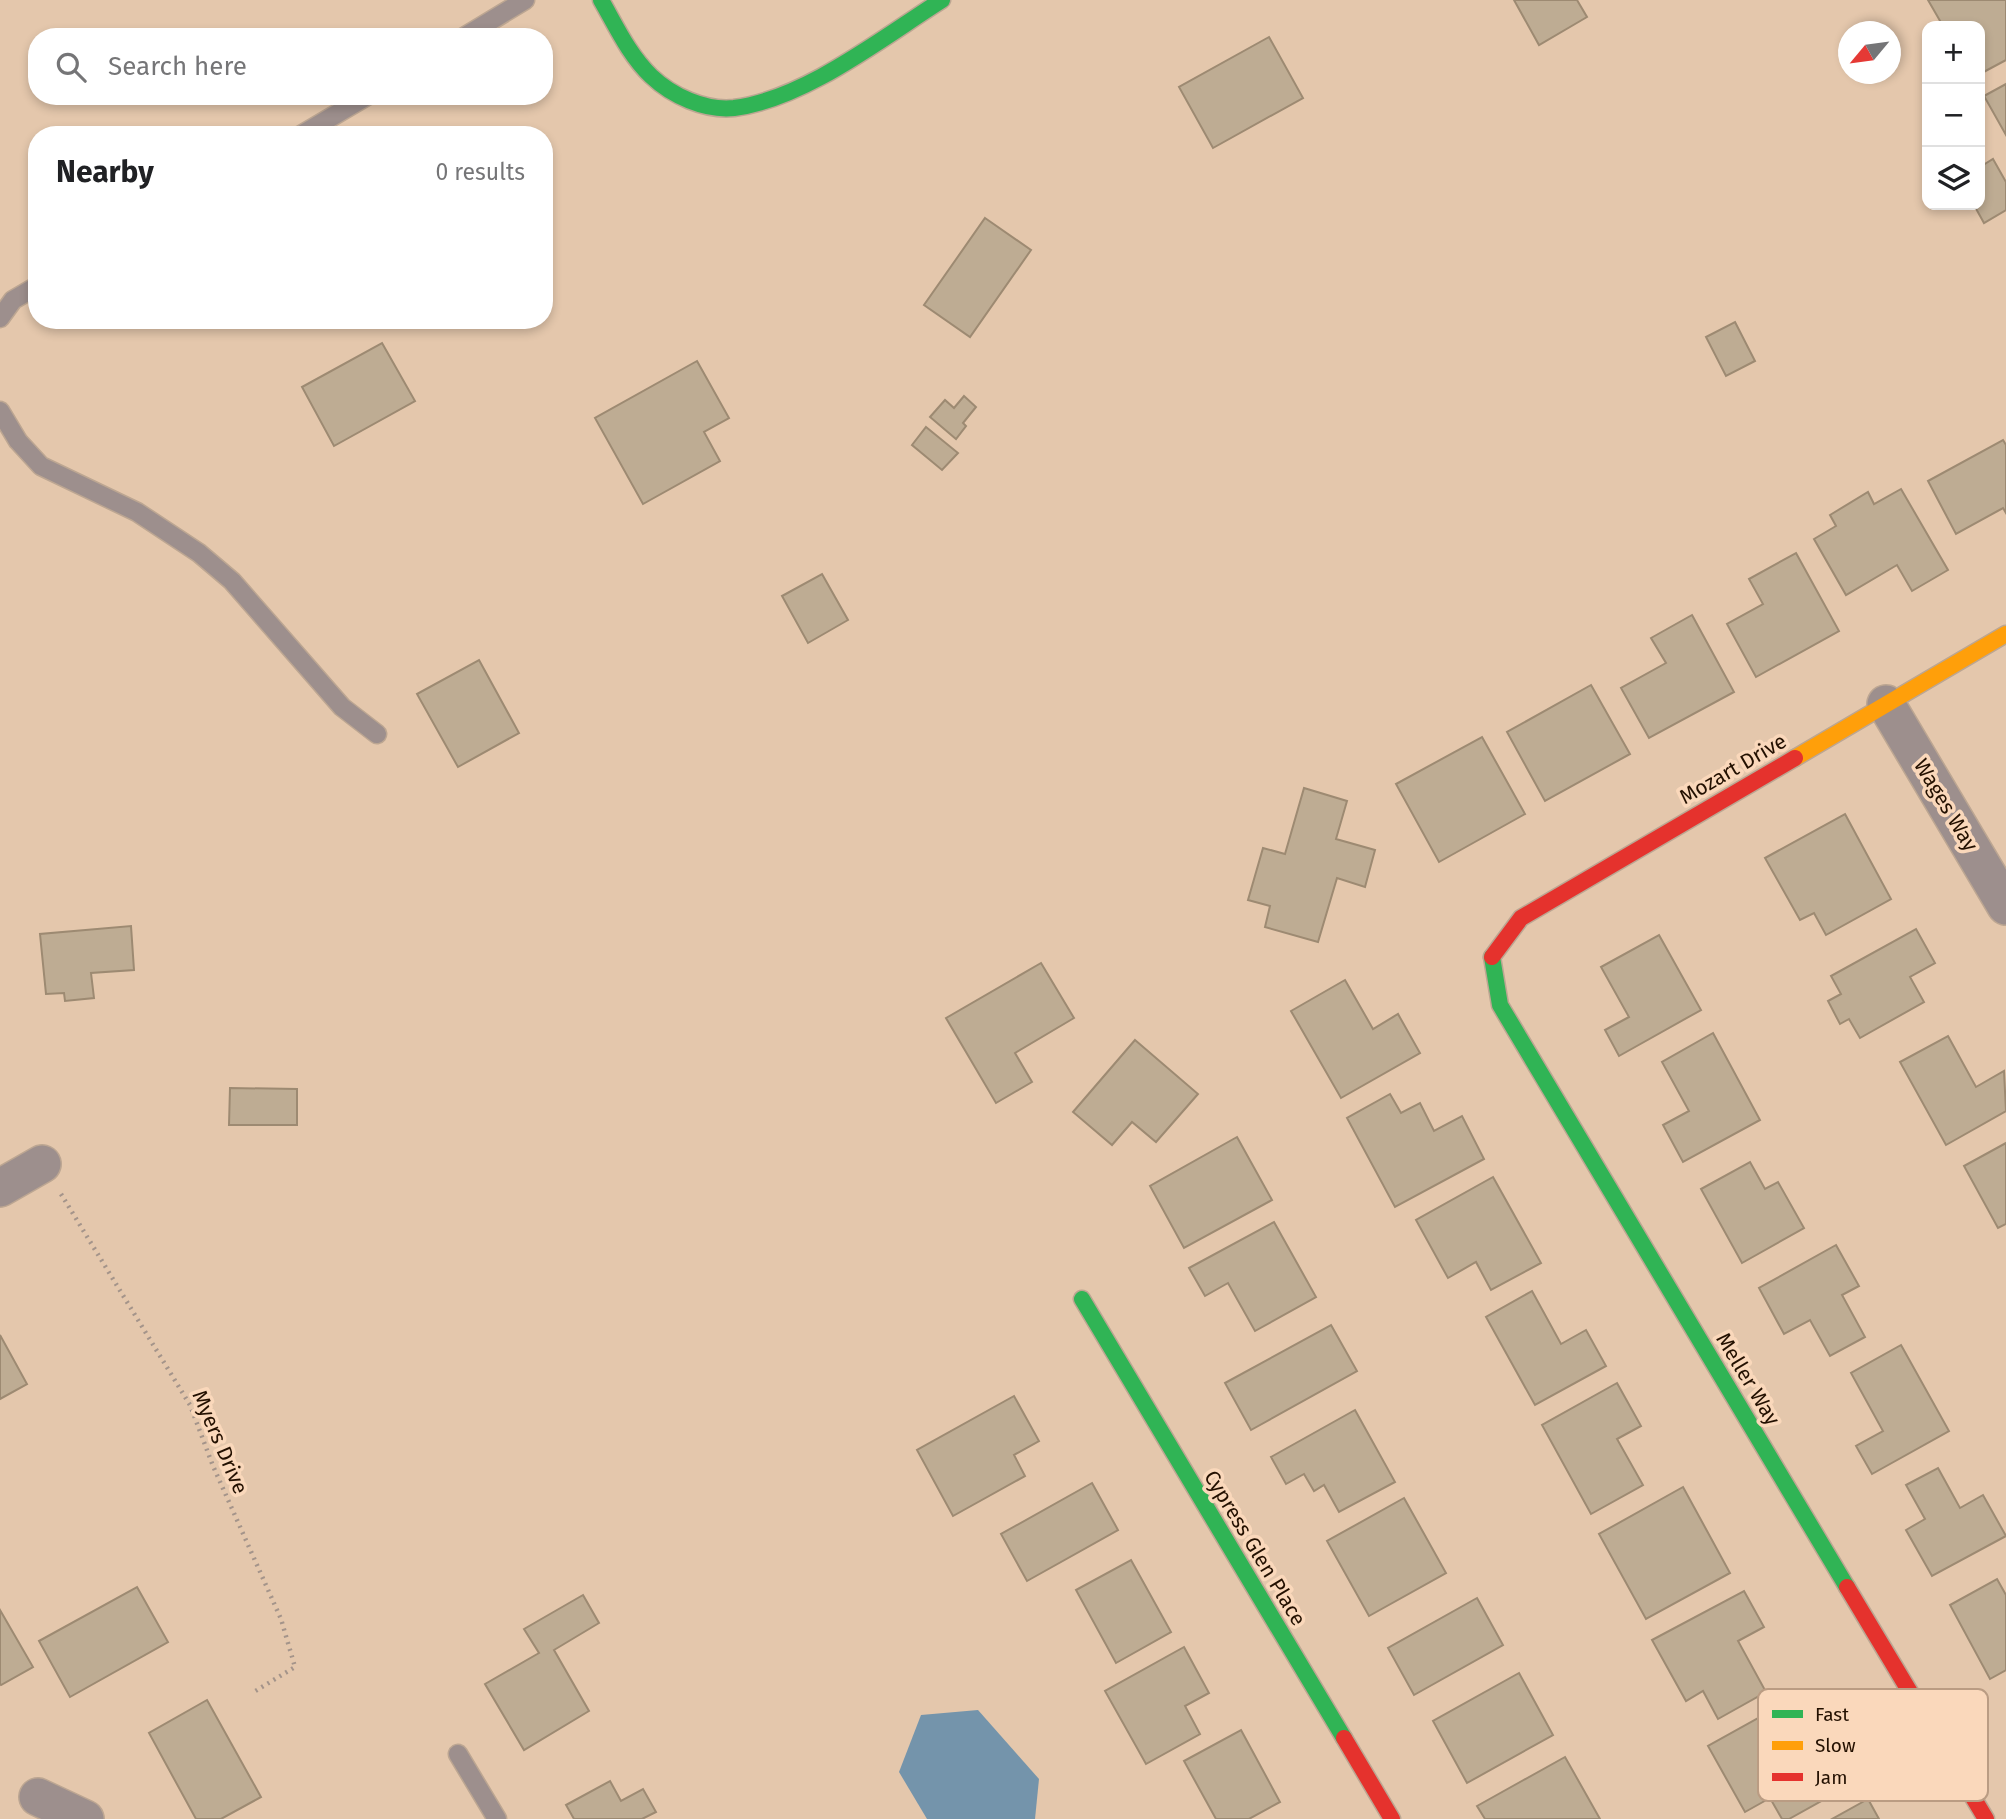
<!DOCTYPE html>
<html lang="en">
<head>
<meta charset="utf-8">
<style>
  :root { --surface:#fff; --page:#f6f6f6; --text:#202124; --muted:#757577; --line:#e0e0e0 }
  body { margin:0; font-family:"Fira Sans",sans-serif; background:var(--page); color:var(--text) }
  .controls { position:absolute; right:21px; top:21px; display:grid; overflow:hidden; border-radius:14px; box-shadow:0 4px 10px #0003 }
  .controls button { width:63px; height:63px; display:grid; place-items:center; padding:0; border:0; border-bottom:2px solid var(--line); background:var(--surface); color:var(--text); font:35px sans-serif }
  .compass { position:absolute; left:1838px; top:21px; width:63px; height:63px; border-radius:50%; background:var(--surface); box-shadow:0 4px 10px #0003; rotate:241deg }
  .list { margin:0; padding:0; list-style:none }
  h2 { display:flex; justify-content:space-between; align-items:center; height:91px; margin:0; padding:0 28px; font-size:30px }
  h2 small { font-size:23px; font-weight:400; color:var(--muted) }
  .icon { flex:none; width:38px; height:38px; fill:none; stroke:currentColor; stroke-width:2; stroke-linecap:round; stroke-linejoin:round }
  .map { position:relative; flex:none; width:2006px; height:1819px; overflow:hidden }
  .search { position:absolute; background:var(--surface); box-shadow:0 4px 10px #0003; left:28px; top:28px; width:525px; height:77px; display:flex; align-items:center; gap:18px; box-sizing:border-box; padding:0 24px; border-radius:28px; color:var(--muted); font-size:26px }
  .panel { position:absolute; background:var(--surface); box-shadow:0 4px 10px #0003; left:28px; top:126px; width:525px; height:203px; border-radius:28px }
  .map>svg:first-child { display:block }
</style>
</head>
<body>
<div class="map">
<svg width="2006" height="1819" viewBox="0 0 2006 1819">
  <rect width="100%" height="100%" fill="#e4c7ac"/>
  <polygon fill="#7494ab" points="978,1710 1039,1779 1035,1819 927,1819 899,1772 921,1715"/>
  <g fill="#beac93" stroke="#9d8a72" stroke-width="2">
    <polygon points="1514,0 1577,0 1587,17 1539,45"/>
    <polygon points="1928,0 2006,0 2006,60 1980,74 1980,26 1943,26"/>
    <polygon points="1269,37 1303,98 1213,148 1179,87"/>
    <polygon points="2006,84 2006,135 1984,96"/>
    <polygon points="1993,159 2006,182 2006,210 1984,223 1974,205 1980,205 1980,167"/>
    <polygon points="985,218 1031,250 970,337 924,305"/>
    <polygon points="1735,322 1755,361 1726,376 1706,337"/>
    <polygon points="382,343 415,401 334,446 302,387"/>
    <polygon points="697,361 729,418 704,432 720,461 643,504 595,418"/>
    <polygon points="964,396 976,407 963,423 966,426 956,439 930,417 945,400 954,408"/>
    <polygon points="926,427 958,453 942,470 912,445"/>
    <polygon points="2003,440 2006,445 2006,513 2003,508 1956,534 1928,481"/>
    <polygon points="1901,489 1948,570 1912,591 1897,565 1846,595 1814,539 1836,526 1830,515 1868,492 1874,504"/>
    <polygon points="1796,553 1839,631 1756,677 1727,624 1763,604 1749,579"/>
    <polygon points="822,574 848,620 808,643 782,596"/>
    <polygon points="1692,615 1734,692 1649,738 1621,688 1666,663 1651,638"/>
    <polygon points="479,660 519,733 458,767 417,694"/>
    <polygon points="1591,685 1630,754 1545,801 1507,732"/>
    <polygon points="1482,737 1525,814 1439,862 1396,784"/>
    <polygon points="1304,788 1347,801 1336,839 1375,850 1365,887 1337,878 1318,942 1265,927 1270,906 1248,900 1263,848 1285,854"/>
    <polygon points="1845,814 1891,899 1826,935 1814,913 1800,920 1765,858"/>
    <polygon points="131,926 134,970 91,973 94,998 65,1001 64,993 46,994 40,934"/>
    <polygon points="1916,929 1935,963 1910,977 1924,1002 1860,1038 1849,1019 1840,1024 1828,1001 1841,994 1831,976"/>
    <polygon points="1659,935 1701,1010 1619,1056 1605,1030 1629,1017 1601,967"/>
    <polygon points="1041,963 1074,1018 1015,1053 1032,1082 996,1103 946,1018"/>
    <polygon points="1345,980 1373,1029 1398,1014 1420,1053 1341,1098 1291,1011"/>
    <polygon points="1713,1033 1760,1120 1683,1162 1663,1125 1689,1111 1662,1062"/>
    <polygon points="1948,1036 1976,1087 2004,1071 2006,1111 1946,1145 1900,1062"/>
    <polygon points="1135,1040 1198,1094 1156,1142 1132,1122 1112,1145 1073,1112"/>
    <polygon points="230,1088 297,1089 297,1125 229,1125"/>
    <polygon points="1390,1094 1401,1113 1420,1103 1434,1131 1462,1116 1484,1159 1395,1207 1347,1118"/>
    <polygon points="1237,1137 1272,1200 1184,1248 1150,1186"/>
    <polygon points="2006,1143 2006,1224 1998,1228 1964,1166"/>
    <polygon points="1750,1162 1765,1189 1778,1182 1804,1228 1742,1263 1701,1189"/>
    <polygon points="1493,1177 1541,1263 1491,1290 1476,1262 1448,1278 1416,1220"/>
    <polygon points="1274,1222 1316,1297 1255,1331 1228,1283 1205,1296 1189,1268"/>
    <polygon points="1836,1245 1859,1286 1842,1295 1865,1337 1830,1356 1810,1320 1784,1334 1759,1288"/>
    <polygon points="1532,1291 1561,1344 1586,1330 1606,1366 1535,1405 1486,1317"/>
    <polygon points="1331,1325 1357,1371 1251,1430 1225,1383"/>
    <polygon points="0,1335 27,1384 0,1399"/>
    <polygon points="1901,1345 1949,1431 1872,1474 1856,1446 1883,1431 1851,1373"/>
    <polygon points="1617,1383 1641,1426 1617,1439 1643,1485 1591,1514 1542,1425"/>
    <polygon points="1014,1396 1039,1441 1014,1455 1025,1476 953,1516 917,1450"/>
    <polygon points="1355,1410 1395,1482 1339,1512 1324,1485 1314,1491 1304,1474 1286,1484 1271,1457"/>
    <polygon points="1938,1468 1960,1508 1983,1495 2006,1536 1932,1576 1906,1530 1925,1519 1906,1485"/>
    <polygon points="1092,1483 1118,1530 1027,1581 1001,1534"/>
    <polygon points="1683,1487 1730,1573 1646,1619 1599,1534"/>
    <polygon points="1404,1498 1446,1573 1369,1616 1327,1541"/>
    <polygon points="1131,1560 1171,1632 1116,1663 1076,1590"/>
    <polygon points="1997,1579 2006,1595 2006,1670 1990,1679 1950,1605"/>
    <polygon points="137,1587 168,1642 70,1697 39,1641"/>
    <polygon points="1744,1591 1764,1627 1738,1641 1766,1692 1718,1719 1703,1691 1686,1701 1652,1640"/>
    <polygon points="583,1595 599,1623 554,1650 589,1711 524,1750 485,1684 539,1653 524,1629"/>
    <polygon points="1477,1598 1503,1645 1414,1695 1388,1648"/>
    <polygon points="0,1610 33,1667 1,1685 0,1684"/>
    <polygon points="1184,1647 1209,1693 1185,1706 1200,1734 1146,1764 1105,1691"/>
    <polygon points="1519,1673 1553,1735 1467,1783 1433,1721"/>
    <polygon points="1805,1692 1828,1734 1805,1747 1832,1795 1789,1819 1782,1819 1770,1798 1745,1812 1708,1746"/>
    <polygon points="207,1700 261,1797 221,1819 196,1819 149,1733"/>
    <polygon points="1241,1730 1280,1802 1249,1819 1216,1819 1184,1761"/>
    <polygon points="1565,1757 1600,1819 1485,1819 1477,1806"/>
    <polygon points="610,1781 621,1801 643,1789 656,1812 642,1819 574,1819 566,1805"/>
    <polygon points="1868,1799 1879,1819 1832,1819"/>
  </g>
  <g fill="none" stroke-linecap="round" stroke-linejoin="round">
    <g stroke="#bca692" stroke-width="21">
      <g id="lane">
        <polyline points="464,37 525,0"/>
        <polyline points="301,135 367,96"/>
        <polyline points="0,318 13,300 37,286"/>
        <polyline points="0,411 18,441 41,466 137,512 199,553 232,581 342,707 377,734"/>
        <polyline points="458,1754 497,1819"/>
      </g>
    </g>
    <g stroke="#bca692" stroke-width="40">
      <g id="street">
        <polyline points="1886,704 2006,906"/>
        <polyline points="0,1188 42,1164"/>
        <polyline points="38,1797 85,1819"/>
      </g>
    </g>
    <g stroke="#bca692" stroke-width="19">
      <g id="fast">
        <path d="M 601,0 C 616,26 629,55 651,76 C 672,96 705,111 734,108 C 805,99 882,38 942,0"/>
        <polyline points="1492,957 1500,1005 1847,1587"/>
        <polyline points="1082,1299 1344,1738"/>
      </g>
    </g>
    <g stroke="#bca692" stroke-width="19">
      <polyline id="slow" points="1795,758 2006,634"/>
    </g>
    <g stroke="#bca692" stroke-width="19">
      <g id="jam">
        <polyline points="1492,957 1521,918 1795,758"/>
        <polyline points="1847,1587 1986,1819"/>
        <polyline points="1344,1738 1392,1819"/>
      </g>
    </g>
    <polyline stroke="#a4948a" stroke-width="4.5" stroke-dasharray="2 5" stroke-linecap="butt" points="61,1194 190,1405 213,1466 281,1619 295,1667 252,1693"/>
    <use href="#lane" stroke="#9d8f8d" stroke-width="18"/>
    <use href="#street" stroke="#9d8f8d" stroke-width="37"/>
    <use href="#fast" stroke="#30b455" stroke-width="16"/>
    <use href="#slow" stroke="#ff9f0a" stroke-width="16"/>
    <use href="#jam" stroke="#e5322d" stroke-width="16"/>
  </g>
  <g text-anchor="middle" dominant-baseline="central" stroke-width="7" stroke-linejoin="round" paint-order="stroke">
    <g font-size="21" fill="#231000" stroke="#fad8bb">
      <text transform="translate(1733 769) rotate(-30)">Mozart Drive</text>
      <text transform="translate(1946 805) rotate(59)">Wages Way</text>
      <text transform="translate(1748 1379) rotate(59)">Meller Way</text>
      <text transform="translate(220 1442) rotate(67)">Myers Drive</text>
      <text transform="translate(1255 1548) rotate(59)">Cypress Glen Place</text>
    </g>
  </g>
  <rect x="1758" y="1689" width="230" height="112" rx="10" fill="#fad8bb" stroke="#ba9c83" stroke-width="2"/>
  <rect x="1772" y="1710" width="31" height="8" fill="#30b455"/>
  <rect x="1772" y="1741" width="31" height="9" fill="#ff9f0a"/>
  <rect x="1772" y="1773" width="31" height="8" fill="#e5322d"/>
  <g font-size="19" fill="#231000">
    <text x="1815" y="1721">Fast</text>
    <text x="1815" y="1752">Slow</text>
    <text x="1815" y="1784">Jam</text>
  </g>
</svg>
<div class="controls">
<button>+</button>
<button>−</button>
<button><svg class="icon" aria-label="layers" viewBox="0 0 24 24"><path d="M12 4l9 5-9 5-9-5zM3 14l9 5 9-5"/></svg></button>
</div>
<svg class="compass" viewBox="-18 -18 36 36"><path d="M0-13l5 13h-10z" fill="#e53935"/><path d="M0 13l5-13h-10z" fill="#757577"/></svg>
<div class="search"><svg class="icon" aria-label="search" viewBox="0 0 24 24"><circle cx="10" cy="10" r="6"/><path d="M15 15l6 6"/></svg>Search here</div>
<section class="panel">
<h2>Nearby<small>0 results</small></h2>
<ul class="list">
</ul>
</section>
</div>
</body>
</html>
